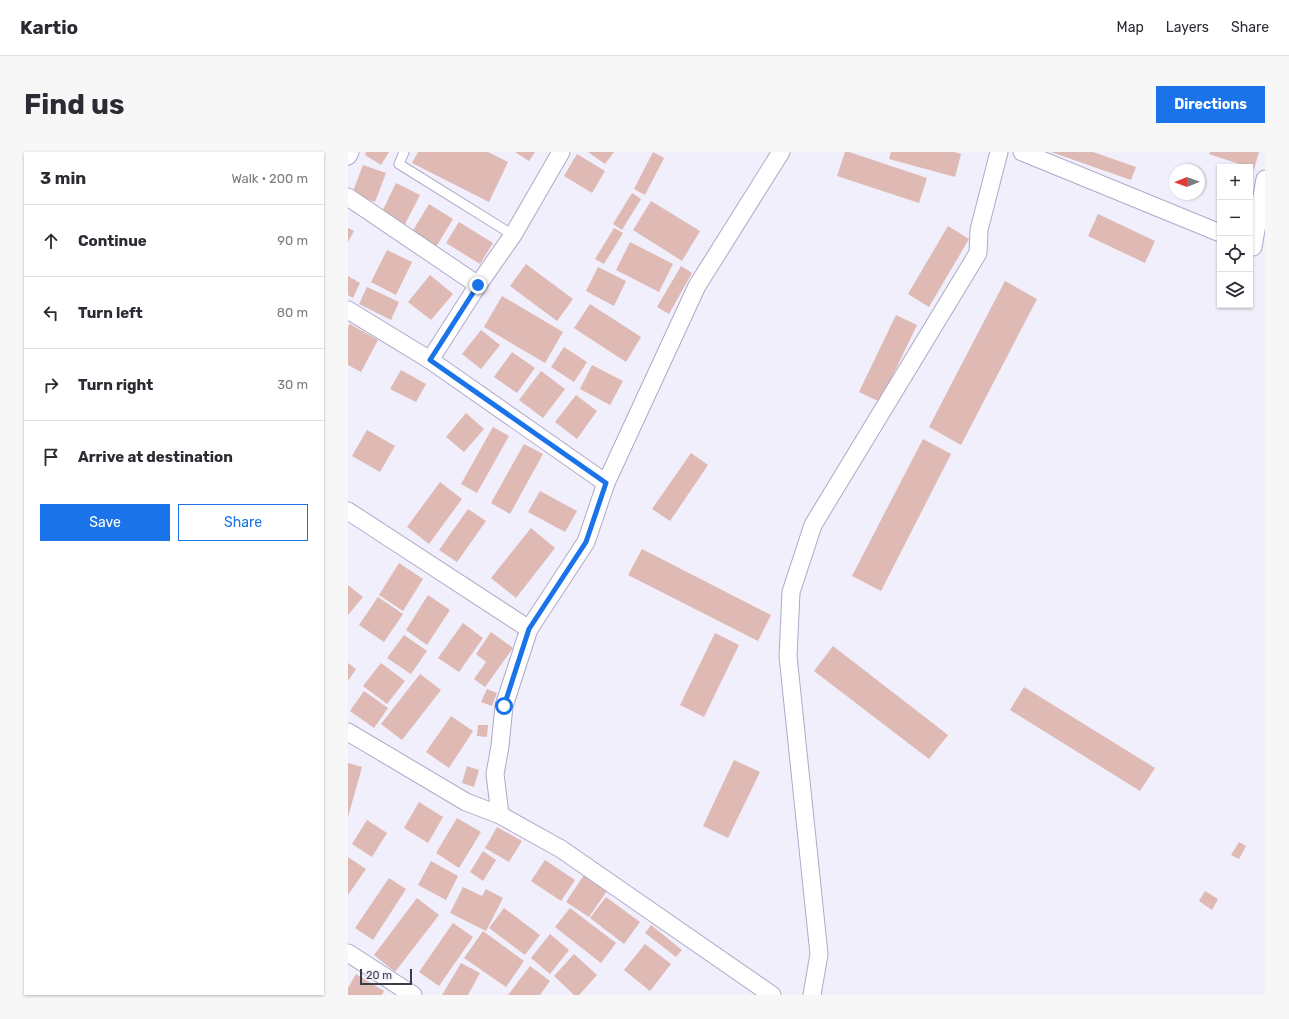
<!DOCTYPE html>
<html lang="en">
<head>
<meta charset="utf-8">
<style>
  :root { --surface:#fff; --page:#f7f7f7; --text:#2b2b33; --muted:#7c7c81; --line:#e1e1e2; --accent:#1a73e8 }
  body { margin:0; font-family:Rubik,sans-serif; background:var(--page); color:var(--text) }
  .controls { position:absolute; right:12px; top:12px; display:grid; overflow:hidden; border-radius:0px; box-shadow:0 1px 3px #0004 }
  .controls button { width:36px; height:36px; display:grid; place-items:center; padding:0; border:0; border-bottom:1px solid var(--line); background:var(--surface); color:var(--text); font:20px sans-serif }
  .compass { position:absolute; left:821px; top:12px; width:36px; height:36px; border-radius:50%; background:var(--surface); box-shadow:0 1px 3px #0004; rotate:269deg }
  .scale { position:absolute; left:12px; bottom:10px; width:52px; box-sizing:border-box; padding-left:4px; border:2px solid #3d3b48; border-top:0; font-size:11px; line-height:14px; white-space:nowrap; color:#3d3b48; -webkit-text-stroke:3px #f1effc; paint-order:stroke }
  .stop { position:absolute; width:12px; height:12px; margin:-9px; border:3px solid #1a73e8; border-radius:50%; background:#fff }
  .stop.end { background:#1a73e8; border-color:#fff; box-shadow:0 1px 4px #0008 }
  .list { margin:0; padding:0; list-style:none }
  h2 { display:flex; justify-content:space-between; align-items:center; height:52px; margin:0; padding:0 16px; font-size:17px }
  h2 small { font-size:13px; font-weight:400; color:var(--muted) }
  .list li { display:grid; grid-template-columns:26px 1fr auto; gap:12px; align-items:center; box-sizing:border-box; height:72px; padding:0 16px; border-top:1px solid var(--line) }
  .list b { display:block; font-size:15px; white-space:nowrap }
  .list em { font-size:13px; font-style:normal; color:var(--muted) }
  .actions { display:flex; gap:8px; padding:12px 16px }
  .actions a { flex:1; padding:9px 0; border:1px solid var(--accent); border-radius:0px; text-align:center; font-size:14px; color:var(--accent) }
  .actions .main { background:var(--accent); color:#fff }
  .icon { flex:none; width:22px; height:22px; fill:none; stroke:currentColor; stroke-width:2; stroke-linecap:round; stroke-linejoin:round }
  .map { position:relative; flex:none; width:917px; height:843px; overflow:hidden; border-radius:0px }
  header { display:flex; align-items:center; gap:24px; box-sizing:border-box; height:56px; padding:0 20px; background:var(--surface); border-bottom:1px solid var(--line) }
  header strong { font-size:19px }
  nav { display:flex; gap:22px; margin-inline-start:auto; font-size:14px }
  .intro { display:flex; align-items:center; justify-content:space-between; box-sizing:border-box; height:96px; padding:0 24px }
  h1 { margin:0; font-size:28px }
  .button { padding:10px 18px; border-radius:0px; background:var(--accent); color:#fff; font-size:14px; font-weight:700 }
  main { display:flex; gap:24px; padding:0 24px }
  aside { flex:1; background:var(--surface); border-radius:0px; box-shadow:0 1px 3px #0004 }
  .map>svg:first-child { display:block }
</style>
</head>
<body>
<header>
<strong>Kartio</strong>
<nav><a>Map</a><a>Layers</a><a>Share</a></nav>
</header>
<div class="intro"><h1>Find us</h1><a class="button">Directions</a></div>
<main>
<aside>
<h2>3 min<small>Walk · 200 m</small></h2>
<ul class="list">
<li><svg class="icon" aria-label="ahead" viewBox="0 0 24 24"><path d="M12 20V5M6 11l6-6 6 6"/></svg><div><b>Continue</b></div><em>90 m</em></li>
<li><svg class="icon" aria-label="left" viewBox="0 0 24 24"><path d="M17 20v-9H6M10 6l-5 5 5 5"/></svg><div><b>Turn left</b></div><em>80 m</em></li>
<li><svg class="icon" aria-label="right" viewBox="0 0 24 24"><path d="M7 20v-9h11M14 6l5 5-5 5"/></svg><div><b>Turn right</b></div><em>30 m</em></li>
<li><svg class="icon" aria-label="arrive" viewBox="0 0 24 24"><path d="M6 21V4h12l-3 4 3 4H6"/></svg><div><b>Arrive at destination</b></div></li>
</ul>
<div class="actions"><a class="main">Save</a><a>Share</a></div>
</aside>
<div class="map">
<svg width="917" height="843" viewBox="0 0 917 843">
  <rect width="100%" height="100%" fill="#f1effc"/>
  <g fill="#dfb9b3">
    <polygon points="18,0 41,0 33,13 17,3"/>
    <polygon points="70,0 140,0 160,10 141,50 64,11"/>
    <polygon points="167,0 187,0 181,9"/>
    <polygon points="240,0 266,0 257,12"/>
    <polygon points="305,0 316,6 297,43 286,37"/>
    <polygon points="497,0 501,0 579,26 571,51 489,24"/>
    <polygon points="543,0 606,0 613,2 607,25 541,7"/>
    <polygon points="703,0 745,0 788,15 783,28"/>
    <polygon points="862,0 911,0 906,17 861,2"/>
    <polygon points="229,2 257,19 244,41 216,24"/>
    <polygon points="15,13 38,21 27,50 4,42"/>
    <polygon points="48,31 72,43 56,74 33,62"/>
    <polygon points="284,41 293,47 274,78 265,72"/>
    <polygon points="303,49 352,79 334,109 285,78"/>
    <polygon points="81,52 105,67 88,95 64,80"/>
    <polygon points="750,62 807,89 797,111 740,84"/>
    <polygon points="111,70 145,91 132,112 98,91"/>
    <polygon points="600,74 621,87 581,155 560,142"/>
    <polygon points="0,76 6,79 0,90"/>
    <polygon points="266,76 275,81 256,112 247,107"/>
    <polygon points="282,90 325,112 311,140 268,118"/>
    <polygon points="39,98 64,110 48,143 23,130"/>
    <polygon points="178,112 225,147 209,169 162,134"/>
    <polygon points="333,114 344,121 321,162 309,155"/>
    <polygon points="250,115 278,129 266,154 238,139"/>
    <polygon points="82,123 105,142 83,168 60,150"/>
    <polygon points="0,124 12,131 5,146 0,143"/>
    <polygon points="657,129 689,147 613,293 581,275"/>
    <polygon points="19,135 51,150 43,168 11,152"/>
    <polygon points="154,144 215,180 197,211 136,175"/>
    <polygon points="242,152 293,185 278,210 226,176"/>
    <polygon points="548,163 569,173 532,250 511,240"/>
    <polygon points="2,172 30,188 13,220 0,213 0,175"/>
    <polygon points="133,178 152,193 133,217 114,202"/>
    <polygon points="216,195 239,210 226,230 203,215"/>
    <polygon points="164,200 187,216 169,241 146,225"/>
    <polygon points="244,213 275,229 262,253 232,237"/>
    <polygon points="53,218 78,232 68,250 42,237"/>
    <polygon points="193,219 217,237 195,266 171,248"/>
    <polygon points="228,243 249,259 229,287 207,270"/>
    <polygon points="118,261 136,277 116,300 98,285"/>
    <polygon points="145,275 161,284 129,341 113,332"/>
    <polygon points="19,278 47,294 32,320 4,304"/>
    <polygon points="575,287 603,302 533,439 504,424"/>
    <polygon points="176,292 195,302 162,362 143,351"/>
    <polygon points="343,301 360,313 322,369 304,357"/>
    <polygon points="92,330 114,347 81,392 59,375"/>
    <polygon points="192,339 229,359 217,380 180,360"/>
    <polygon points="120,357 138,369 109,410 91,398"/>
    <polygon points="183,376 207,396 168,446 143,426"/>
    <polygon points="294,397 423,463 410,489 280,423"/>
    <polygon points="51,411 75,427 55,459 31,443"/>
    <polygon points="0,433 15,445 0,463"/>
    <polygon points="80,443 102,458 79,493 58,478"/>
    <polygon points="30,445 55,462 36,490 11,473"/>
    <polygon points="115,471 135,486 111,520 90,506"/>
    <polygon points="143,480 165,496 137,535 126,527 138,510 128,502"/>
    <polygon points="367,481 391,493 356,565 332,553"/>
    <polygon points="56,483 79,499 63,522 39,506"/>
    <polygon points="485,494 600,583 581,607 466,519"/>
    <polygon points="0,511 8,517 0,529"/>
    <polygon points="33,511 57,529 39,552 15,534"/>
    <polygon points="72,522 93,538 54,588 33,572"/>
    <polygon points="676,535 807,616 792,639 662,558"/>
    <polygon points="139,537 149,541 144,554 133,550"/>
    <polygon points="16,539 40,556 26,576 2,559"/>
    <polygon points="103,564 125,579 101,616 78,600"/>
    <polygon points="130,573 140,573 139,585 129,584"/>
    <polygon points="386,608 412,620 380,686 355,674"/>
    <polygon points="0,611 14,615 0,665"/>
    <polygon points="119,614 131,618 126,635 114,631"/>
    <polygon points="71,650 95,665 80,691 56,676"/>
    <polygon points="109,666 133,680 111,716 88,701"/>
    <polygon points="19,668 39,681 24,705 4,692"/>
    <polygon points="149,675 174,689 161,710 137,696"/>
    <polygon points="891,690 898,694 891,707 883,703"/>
    <polygon points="135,699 148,708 135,729 122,720"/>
    <polygon points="0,705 18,717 0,743"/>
    <polygon points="197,708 227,728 213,749 183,729"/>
    <polygon points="83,709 110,724 98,748 70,733"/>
    <polygon points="238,720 261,736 241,765 218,750"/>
    <polygon points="41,726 58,737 25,788 7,776"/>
    <polygon points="115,735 134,744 138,737 155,746 138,779 102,761"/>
    <polygon points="857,739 870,747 864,758 851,749"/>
    <polygon points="258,745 292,770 276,792 242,766"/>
    <polygon points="69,746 91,763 47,820 26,803"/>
    <polygon points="156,756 192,783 177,803 141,776"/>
    <polygon points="222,756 268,791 253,811 207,775"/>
    <polygon points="105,771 125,785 91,834 71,820"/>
    <polygon points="303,773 334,798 328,805 297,781"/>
    <polygon points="135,779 176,809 158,835 116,806"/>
    <polygon points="202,782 221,798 202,822 183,806"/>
    <polygon points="297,792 323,812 302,839 276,818"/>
    <polygon points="226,802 249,823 231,843 226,843 206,824"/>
    <polygon points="113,811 132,821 120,843 94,843"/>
    <polygon points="182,814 202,829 192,843 160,843"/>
    <polygon points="8,822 36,839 34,843 0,843 0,836"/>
  </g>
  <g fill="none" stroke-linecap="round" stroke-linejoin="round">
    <g stroke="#aea9c8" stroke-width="11">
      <polyline id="lane" points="56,0 51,12 165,83"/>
    </g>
    <g stroke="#aea9c8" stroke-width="19">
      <g id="street">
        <polyline points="674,0 872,81"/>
        <polyline points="0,4 2,0"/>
        <polyline points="0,45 130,133"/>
        <polyline points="905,95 917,27"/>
        <polyline points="0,158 82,208 258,331"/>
        <polyline points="82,208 130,133 165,83 213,0"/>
        <polyline points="0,359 181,477"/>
        <polyline points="0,580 118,650 152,663 213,697 424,843"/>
        <polyline points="152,663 147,622 152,594 156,554 181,477 238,390 258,331 349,134 433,0"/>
        <polyline points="0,801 65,843"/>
        <polyline points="464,843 471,802 440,504 443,440 465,373 630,101 631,78 651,0"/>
      </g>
    </g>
    <use href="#lane" stroke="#fff" stroke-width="9"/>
    <use href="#street" stroke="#fff" stroke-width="17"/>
  </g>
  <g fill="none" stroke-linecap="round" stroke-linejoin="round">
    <polyline stroke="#1a73e8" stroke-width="5" points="130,133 82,208 258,331 238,390 181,477 156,554"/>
  </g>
</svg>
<div class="controls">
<button>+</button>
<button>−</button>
<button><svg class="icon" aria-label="locate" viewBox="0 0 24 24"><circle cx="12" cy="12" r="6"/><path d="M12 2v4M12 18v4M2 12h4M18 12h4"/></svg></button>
<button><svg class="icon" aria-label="layers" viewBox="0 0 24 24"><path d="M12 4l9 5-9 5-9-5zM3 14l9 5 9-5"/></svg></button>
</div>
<svg class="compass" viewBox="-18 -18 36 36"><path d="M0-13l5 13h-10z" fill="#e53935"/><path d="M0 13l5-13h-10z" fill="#7c7c81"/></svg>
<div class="scale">20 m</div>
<div class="stop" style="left:156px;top:554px"></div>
<div class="stop end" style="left:130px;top:133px"></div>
</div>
</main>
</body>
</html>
